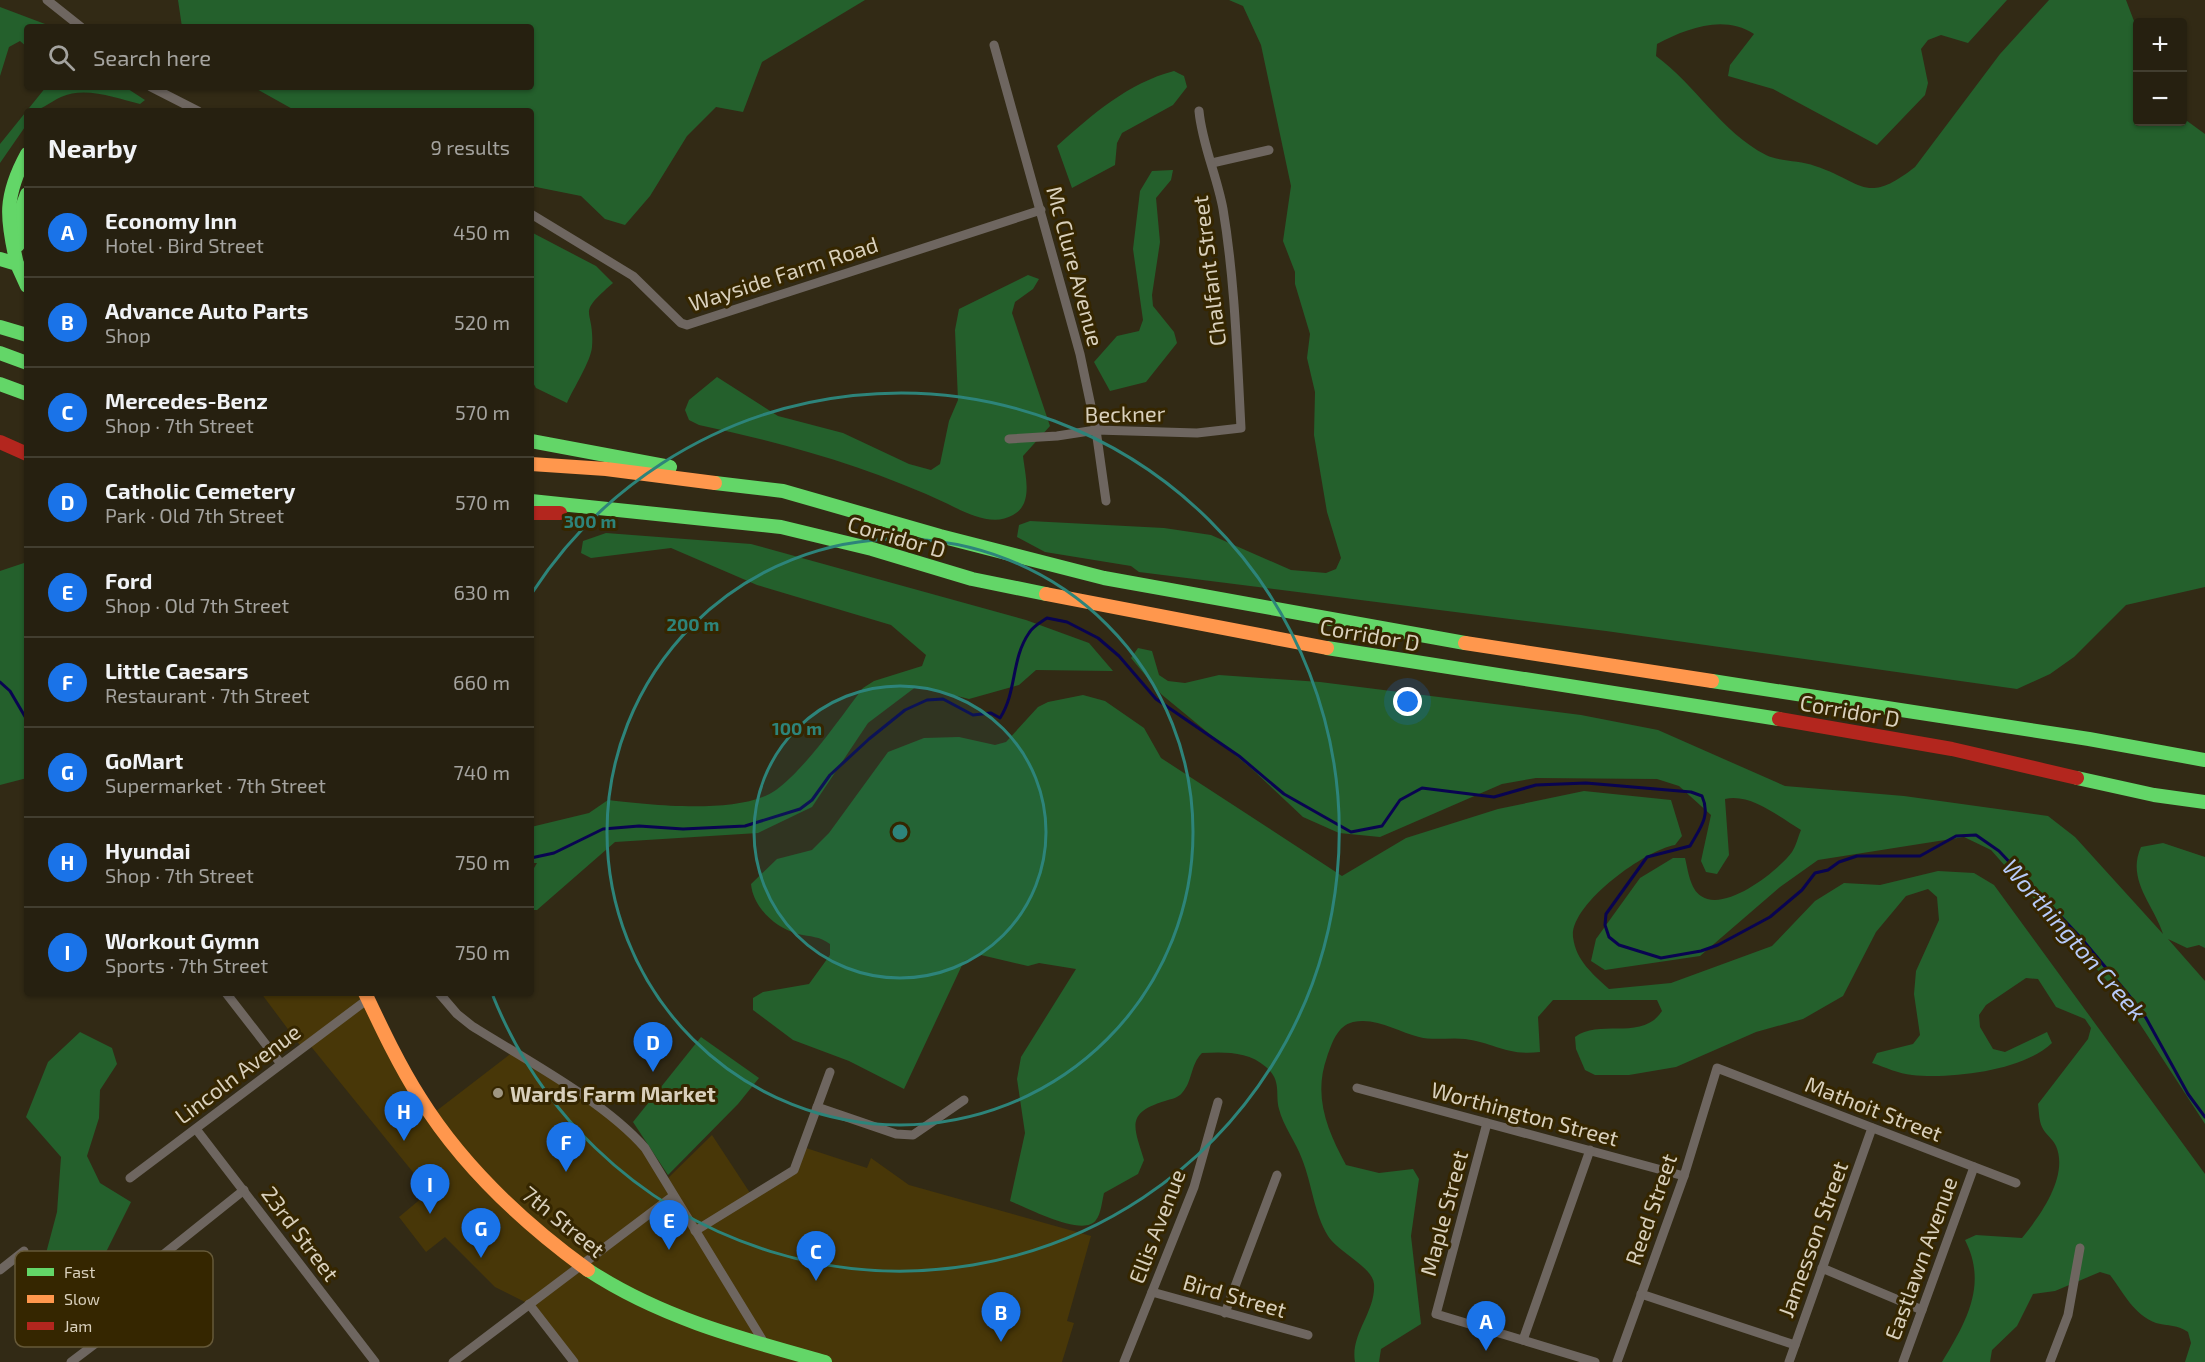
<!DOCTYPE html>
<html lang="en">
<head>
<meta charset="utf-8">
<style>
  :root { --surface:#262010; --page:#2e2819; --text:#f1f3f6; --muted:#a4a39f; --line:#423e30; --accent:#1a73e8 }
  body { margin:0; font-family:"Exo 2",sans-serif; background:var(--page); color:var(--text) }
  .controls { position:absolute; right:18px; top:18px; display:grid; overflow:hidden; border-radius:6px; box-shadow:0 2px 4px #0004 }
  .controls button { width:54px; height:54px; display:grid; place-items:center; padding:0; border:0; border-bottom:2px solid var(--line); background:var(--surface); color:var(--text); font:30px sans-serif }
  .you { position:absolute; left:1408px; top:702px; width:21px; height:21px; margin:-15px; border:4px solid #fff; border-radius:50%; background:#1a73e8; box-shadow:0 0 0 9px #1a73e833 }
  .badge { display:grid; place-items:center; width:39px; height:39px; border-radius:50%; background:var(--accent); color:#fff; font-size:20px; font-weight:700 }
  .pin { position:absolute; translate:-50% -50px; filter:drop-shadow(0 2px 3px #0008) }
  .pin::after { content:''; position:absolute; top:32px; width:21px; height:18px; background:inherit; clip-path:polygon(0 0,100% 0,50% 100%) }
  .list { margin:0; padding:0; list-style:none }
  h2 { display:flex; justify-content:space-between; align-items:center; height:78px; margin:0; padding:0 24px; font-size:26px }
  h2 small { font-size:20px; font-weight:400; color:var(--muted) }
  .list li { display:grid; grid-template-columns:39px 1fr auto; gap:18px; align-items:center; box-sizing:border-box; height:90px; padding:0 24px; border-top:2px solid var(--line) }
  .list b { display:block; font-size:22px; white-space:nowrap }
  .list p { margin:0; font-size:20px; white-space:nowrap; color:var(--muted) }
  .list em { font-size:20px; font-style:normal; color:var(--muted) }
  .icon { flex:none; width:33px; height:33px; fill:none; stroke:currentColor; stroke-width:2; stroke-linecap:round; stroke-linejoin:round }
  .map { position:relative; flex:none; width:2205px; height:1362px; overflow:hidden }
  .search { position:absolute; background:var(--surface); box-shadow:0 2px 4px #0004; left:24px; top:24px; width:510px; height:66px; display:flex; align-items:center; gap:15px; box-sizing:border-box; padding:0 21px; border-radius:6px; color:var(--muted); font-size:22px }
  .panel { position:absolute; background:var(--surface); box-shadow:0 2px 4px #0004; left:24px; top:108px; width:510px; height:888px; border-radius:6px }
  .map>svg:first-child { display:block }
</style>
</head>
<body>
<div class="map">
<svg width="2205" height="1362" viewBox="0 0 2205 1362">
  <rect width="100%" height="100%" fill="#322a15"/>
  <polygon fill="#483708" points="261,993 365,993 431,1115 513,1052 627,1129 664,1182 712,1135 752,1196 794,1170 803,1147 867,1168 871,1158 909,1185 1091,1236 1067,1321 1074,1323 1062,1362 574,1362 529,1304 495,1287 445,1237 426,1252 399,1217 429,1192 309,1044 302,1048"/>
  <g fill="#24602c">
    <polygon points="178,0 865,0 762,62 743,112 716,107 687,136 650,196 625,225 605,219 581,196 531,186 531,111 296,111 253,87 531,87 531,27 182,27"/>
    <path d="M 1229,0 L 2007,0 L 1968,43 L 1941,35 L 1928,40 L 1921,49 L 1928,83 L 1925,95 L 1877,145 L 1773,89 L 1728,76 L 1730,65 L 1754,34 C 1723,14 1686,29 1657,44 L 1656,56 C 1696,85 1721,132 1766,155 C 1780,162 1800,160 1815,166 C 1864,182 1865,206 1915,167 L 2000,54 L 2049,0 L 2126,0 L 2137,29 L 2138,122 L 2182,122 L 2183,118 L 2205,134 L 2205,587 L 2126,605 L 2074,657 L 2050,674 L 2017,689 L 1606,631 L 1139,572 L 1131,566 L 1045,552 L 1017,537 L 1019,525 L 1030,521 L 1164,528 L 1211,535 L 1291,570 L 1326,573 L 1336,569 L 1341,558 L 1327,512 L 1314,435 L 1315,392 L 1307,358 L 1310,334 L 1295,284 L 1295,272 L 1283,241 L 1291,186 L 1261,45 L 1243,6 Z"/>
    <polygon points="0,7 53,27 27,27 27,47 20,41 9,47 0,76"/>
    <path d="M 1174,71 L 1184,76 L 1187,87 L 1173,105 L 1122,133 L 1117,143 L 1115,165 L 1072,188 L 1057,146 C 1093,114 1128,83 1174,71 Z"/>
    <path d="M 46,87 L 125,87 L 145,100 L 140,104 C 116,98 85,86 61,97 C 48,103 42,111 27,111 L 27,124 L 0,163 L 0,144 Z"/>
    <polygon points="1173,170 1171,180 1156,198 1160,242 1152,295 1153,306 1174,332 1177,343 1146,382 1110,391 1094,362 1117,336 1139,331 1143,320 1133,249 1140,191 1152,171"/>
    <path d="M 531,232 L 596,266 L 613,283 C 574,317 595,306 592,347 C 591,361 573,389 567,403 L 536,388 L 531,379 Z"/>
    <path d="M 1028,275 L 1039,279 L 1033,289 L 1015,302 L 1012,313 L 1050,426 L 1023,456 C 1025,475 1034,504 1013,515 C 993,527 966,513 948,504 C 869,467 784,443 699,425 L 689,420 L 685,410 L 689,400 L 717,377 L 778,416 L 843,433 L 909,464 L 931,470 L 940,464 L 949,421 L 958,400 L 955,330 L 959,309 Z"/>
    <path d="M 606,533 L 751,544 L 1026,620 L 1089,643 L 1113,671 L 1036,670 L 1019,685 L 969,699 L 917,686 L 868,723 L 812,807 L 758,833 L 615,842 L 537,910 L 531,910 L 531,873 L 537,863 L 531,863 L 531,827 L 589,813 L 608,800 C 650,805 741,815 776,790 C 806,768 840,718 863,688 L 874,681 L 922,666 L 926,655 L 891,625 L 757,585 L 671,548 L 591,558 L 581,553 L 583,541 Z"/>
    <polygon points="27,562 27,778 0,785 0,571"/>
    <path d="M 1138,648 L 1152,651 L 1159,675 L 1168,681 L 1185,683 L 1219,675 L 1320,682 L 1581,715 L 1658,730 L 1785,786 L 1904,796 L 2048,816 L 2075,837 L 2163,934 C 2154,905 2126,880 2141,847 L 2163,843 L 2205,857 L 2205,948 L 2199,945 L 2187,948 L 2168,939 L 2205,981 L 2205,1124 L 2125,1001 L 1991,850 L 1964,837 L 1818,860 L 1780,887 L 1700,956 L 1605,970 L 1591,961 L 1596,939 L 1640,878 L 1673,858 L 1685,858 C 1688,870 1690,889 1701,896 C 1725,913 1778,871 1792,852 C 1796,846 1798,837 1801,830 C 1779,817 1751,793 1725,799 L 1729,855 L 1717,874 L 1706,872 L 1701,861 L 1711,815 L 1679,786 L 1657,779 L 1536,778 L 1502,784 L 1380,837 L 1339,833 L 1303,817 L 1252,769 L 1161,694 L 1131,658 Z"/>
    <path d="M 1083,695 L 1105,701 L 1144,728 L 1161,758 L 1342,876 L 1406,838 L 1498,809 L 1584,791 L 1671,800 L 1682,836 L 1675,845 C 1645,850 1570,904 1573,937 C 1576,961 1593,974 1609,989 L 1671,983 L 1772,946 L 1815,901 L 1844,883 L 1880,885 L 1938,871 L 1974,873 L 1994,885 L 2205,1174 L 2205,1362 L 2185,1362 L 2191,1343 L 2188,1332 C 2178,1325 2168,1326 2156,1323 C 2134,1315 2123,1292 2110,1275 L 2100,1272 L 2055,1291 L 2033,1294 L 2017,1326 L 1992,1350 L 1990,1362 L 1942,1362 C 1966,1322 1988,1285 1965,1240 L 1976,1235 L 2022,1238 C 2040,1216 2069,1176 2056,1146 C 2053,1139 2045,1134 2042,1127 C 2039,1121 2039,1111 2038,1104 L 2088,1039 L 2091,1028 L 2085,1019 L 2056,1007 L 2038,979 L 2026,978 L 1986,1005 L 1979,1015 L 1980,1027 L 1993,1049 L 2005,1052 L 2047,1032 L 2052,1043 C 2023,1071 1951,1079 1912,1075 C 1899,1074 1885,1067 1872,1063 L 1877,1053 L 1913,1044 L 1920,1035 L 1914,994 L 1916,971 L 1939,920 L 1937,897 L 1928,889 L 1906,896 L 1876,932 L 1843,996 L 1803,1019 L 1756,1032 L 1676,1067 L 1629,1075 L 1595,1075 L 1585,1070 L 1576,1049 L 1575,1037 C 1600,1018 1642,1042 1662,1011 L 1657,1000 L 1553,1000 L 1538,1017 L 1540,1052 C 1506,1056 1495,1043 1465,1039 C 1450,1037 1434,1041 1419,1037 C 1398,1032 1377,1017 1353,1022 C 1337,1026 1332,1043 1327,1057 C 1313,1096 1327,1130 1346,1165 L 1379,1173 L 1413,1169 L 1419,1179 L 1411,1236 L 1421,1324 L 1381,1349 L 1379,1362 L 1355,1362 C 1350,1334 1376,1312 1374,1284 C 1373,1267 1338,1252 1328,1236 C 1314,1213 1312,1184 1302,1159 C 1296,1142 1283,1126 1279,1109 C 1275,1093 1282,1081 1266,1067 C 1248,1051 1224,1052 1202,1053 C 1190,1065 1193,1081 1182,1093 C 1178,1098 1171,1099 1165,1101 C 1125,1113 1134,1127 1144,1160 L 1138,1174 L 1104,1193 C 1102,1201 1101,1214 1096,1220 C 1084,1238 1027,1208 1010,1201 L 1025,1133 L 1017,1079 L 1021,1057 L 1076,969 L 1039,963 L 1028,966 L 981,955 L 964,961 L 904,1089 L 849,1061 L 793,1040 L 753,1010 L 753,998 L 763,992 L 809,984 L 830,955 L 830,944 C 819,936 811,937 798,934 C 775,928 753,907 751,884 L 777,859 L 812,850 L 829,833 L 888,752 L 924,738 L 959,737 L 995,745 L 1006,742 L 1038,707 L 1048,702 Z"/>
    <polygon points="80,1032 112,1048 117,1064 100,1090 99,1118 87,1156 100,1183 131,1202 97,1270 60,1283 44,1278 45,1257 57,1212 61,1157 26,1117 48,1062"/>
    <polygon points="701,1037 759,1078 738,1104 668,1175 633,1122"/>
  </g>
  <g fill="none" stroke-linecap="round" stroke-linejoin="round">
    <g stroke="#090451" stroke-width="3">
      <polyline points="0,682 10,691 27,720"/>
      <path d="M 531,858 L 554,853 L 603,829 L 639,826 L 683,829 L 745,826 L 800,809 L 812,800 L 830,775 L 869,739 L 905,710 L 927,700 L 943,699 L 973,715 L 991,713 L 1000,718 C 1017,692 1011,659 1029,633 C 1032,627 1041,622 1047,618 L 1067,622 L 1098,638 L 1119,656 L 1156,699 L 1239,756 L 1284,794 L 1351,832 L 1382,826 L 1400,800 L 1422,788 L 1494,797 L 1536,785 L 1586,783 L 1691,792 L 1702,796 C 1711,816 1700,828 1690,846 L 1647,857 L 1606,914 L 1605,925 L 1609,937 L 1619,945 L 1661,958 L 1701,951 L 1718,945 L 1770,917 L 1802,890 L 1815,873 L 1828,870 L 1839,862 L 1857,856 L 1920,856 L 1956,836 L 1976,835 L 1999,851 L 2081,938 L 2127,993 L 2146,1018 L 2188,1094 L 2205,1117"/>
    </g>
    <g stroke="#6e6660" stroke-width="9">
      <polyline points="47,0 81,27"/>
      <polyline points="994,45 1080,354 1096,430 1106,501"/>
      <polyline points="151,87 198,111"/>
      <polyline points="1212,163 1269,150"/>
      <polyline points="531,214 633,276 681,323 687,325 1041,210"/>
      <path d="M 1009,439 L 1057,436 L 1096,430 L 1197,433 L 1241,428 C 1237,355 1235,281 1223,209 C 1217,176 1202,144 1199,111"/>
      <polyline points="226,993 281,1064"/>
      <path d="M 439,993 L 457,1014 L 472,1026 C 526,1060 604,1101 645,1148 L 766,1346"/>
      <polyline points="1357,1088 1684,1176"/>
      <polyline points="817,1107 896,1134 913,1135 964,1100"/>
      <polyline points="1487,1123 1436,1314 1595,1362"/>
      <polyline points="196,1129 375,1362"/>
      <polyline points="130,1178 368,999"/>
      <polyline points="695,1231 794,1170 830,1072"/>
      <polyline points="1822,1268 1922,1310"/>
      <polyline points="0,1270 24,1251"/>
      <polyline points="1152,1292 1308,1335"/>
      <polyline points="1641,1294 1795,1345"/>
      <polyline points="109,1298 244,1190"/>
      <polyline points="529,1304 574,1362"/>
      <polyline points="1225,1313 1277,1175"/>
      <polyline points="1523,1340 1590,1150"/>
      <polyline points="71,1362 120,1325"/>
      <polyline points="453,1362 673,1196"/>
      <polyline points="1124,1362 1194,1187 1218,1102"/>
      <polyline points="1617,1362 1684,1176 1717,1068 2016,1183"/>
      <polyline points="1789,1362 1872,1128"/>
      <polyline points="1903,1362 1974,1167"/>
      <polyline points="2050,1362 2068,1315 2080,1248"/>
    </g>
    <g stroke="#63d668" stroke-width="14">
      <polyline points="18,245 20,213 27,194"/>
      <polyline points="0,259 17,264 27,286"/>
      <path d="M 17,264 C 6,218 4,196 27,154"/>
      <polyline points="0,327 27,335"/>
      <polyline points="0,353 27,363"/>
      <polyline points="0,384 27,394"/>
      <polyline points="531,441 670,467"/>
      <polyline points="715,483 783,491 940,536 1104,578 1465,643"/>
      <polyline points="531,501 781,527 872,549 972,579 1046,594"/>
      <polyline points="1327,648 1779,719"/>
      <polyline points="1712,681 2089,739 2205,760"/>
      <polyline points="2077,778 2154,795 2205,802"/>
      <path d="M 588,1270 C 661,1318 742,1339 825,1362"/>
    </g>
    <g stroke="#ff974d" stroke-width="14">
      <polyline points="531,464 606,469 715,483"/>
      <polyline points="1046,594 1327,648"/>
      <polyline points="1465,643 1712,681"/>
      <path d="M 365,993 C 382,1029 399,1065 420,1098 C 463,1167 522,1222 588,1270"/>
    </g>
    <g stroke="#b3261e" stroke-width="14">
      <polyline points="0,442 27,454"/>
      <polyline points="531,513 560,513"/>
      <polyline points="1779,719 1952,749 2077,778"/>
    </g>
  </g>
  <circle cx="900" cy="832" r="146" fill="#2d847a" fill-opacity=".12"/>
  <g fill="none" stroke="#2d847a" stroke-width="3">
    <circle cx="900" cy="832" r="146"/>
    <circle cx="900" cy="832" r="293"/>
    <path d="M532 593A439 439 0 1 1 493 996"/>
  </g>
  <circle fill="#9f9682" stroke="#352600" stroke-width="2" cx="498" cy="1093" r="6"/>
  <g text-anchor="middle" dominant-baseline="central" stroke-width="6" stroke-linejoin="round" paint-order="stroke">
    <g font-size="22" fill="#d9d0bc" stroke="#352600">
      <text transform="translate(1076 266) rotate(75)">Mc Clure Avenue</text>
      <text transform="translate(1208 271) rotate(-97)">Chalfant Street</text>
      <text transform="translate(783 273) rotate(-18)">Wayside Farm Road</text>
      <text transform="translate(1125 413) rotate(-1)">Beckner</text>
      <text transform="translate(897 536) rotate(16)">Corridor D</text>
      <text transform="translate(1370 634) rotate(10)">Corridor D</text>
      <text transform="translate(1850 710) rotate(10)">Corridor D</text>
      <text transform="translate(237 1073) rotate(-37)">Lincoln Avenue</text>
      <text transform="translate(1874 1108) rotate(21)">Mathoit Street</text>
      <text transform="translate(1525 1113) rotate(15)">Worthington Street</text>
      <text transform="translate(1650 1209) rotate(-71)">Reed Street</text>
      <text transform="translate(1443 1213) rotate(-75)">Maple Street</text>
      <text transform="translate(564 1221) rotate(39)">7th Street</text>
      <text transform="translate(1156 1226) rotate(-69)">Ellis Avenue</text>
      <text transform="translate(301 1233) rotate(53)">23rd Street</text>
      <text transform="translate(1812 1239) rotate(-70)">Jamesson Street</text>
      <text transform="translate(1920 1258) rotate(-70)">Eastlawn Avenue</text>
      <text transform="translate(1235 1295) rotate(16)">Bird Street</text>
    </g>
    <g font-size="22" font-weight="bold" fill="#d9d0bc" stroke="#352600" text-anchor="start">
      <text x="510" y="1093">Wards Farm Market</text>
    </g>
    <g font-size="24" font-style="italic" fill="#b7caf9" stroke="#352600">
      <text transform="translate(2075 939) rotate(49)">Worthington Creek</text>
    </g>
  </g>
  <rect x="15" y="1251" width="198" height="96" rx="9" fill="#352600" stroke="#665938" stroke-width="1.5"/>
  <rect x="27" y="1268" width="27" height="8" fill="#63d668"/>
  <rect x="27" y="1295" width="27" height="8" fill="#ff974d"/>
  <rect x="27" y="1322" width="27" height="8" fill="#b3261e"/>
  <g font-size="16" fill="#d9d0bc">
    <text x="64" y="1278">Fast</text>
    <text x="64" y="1305">Slow</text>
    <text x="64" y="1332">Jam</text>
  </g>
  <circle cx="900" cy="832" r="9" fill="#2d847a" stroke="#352600" stroke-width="3"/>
  <g font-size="18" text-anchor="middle" font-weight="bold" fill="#2d847a" stroke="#352600" stroke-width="6" stroke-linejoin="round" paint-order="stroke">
    <text x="590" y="528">300 m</text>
    <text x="693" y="631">200 m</text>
    <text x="797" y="735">100 m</text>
  </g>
</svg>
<div class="controls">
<button>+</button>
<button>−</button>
</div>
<div class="you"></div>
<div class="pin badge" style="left:1486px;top:1351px">A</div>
<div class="pin badge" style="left:1001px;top:1342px">B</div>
<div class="pin badge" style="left:816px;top:1281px">C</div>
<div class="pin badge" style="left:653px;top:1072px">D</div>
<div class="pin badge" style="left:669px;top:1250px">E</div>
<div class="pin badge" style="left:566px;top:1172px">F</div>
<div class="pin badge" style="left:481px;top:1258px">G</div>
<div class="pin badge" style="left:404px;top:1141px">H</div>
<div class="pin badge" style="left:430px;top:1214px">I</div>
<div class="search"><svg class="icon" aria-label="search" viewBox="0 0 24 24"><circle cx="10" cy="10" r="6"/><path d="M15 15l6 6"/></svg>Search here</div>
<section class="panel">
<h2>Nearby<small>9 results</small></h2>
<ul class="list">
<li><span class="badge">A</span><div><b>Economy Inn</b><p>Hotel · Bird Street</p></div><em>450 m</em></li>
<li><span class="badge">B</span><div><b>Advance Auto Parts</b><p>Shop</p></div><em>520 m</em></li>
<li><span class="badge">C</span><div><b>Mercedes-Benz</b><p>Shop · 7th Street</p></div><em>570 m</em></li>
<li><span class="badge">D</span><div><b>Catholic Cemetery</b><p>Park · Old 7th Street</p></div><em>570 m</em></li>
<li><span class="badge">E</span><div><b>Ford</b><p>Shop · Old 7th Street</p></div><em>630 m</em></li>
<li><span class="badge">F</span><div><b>Little Caesars</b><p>Restaurant · 7th Street</p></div><em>660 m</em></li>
<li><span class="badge">G</span><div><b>GoMart</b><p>Supermarket · 7th Street</p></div><em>740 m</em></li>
<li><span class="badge">H</span><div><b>Hyundai</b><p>Shop · 7th Street</p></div><em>750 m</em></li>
<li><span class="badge">I</span><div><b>Workout Gymn</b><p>Sports · 7th Street</p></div><em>750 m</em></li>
</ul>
</section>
</div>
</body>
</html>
